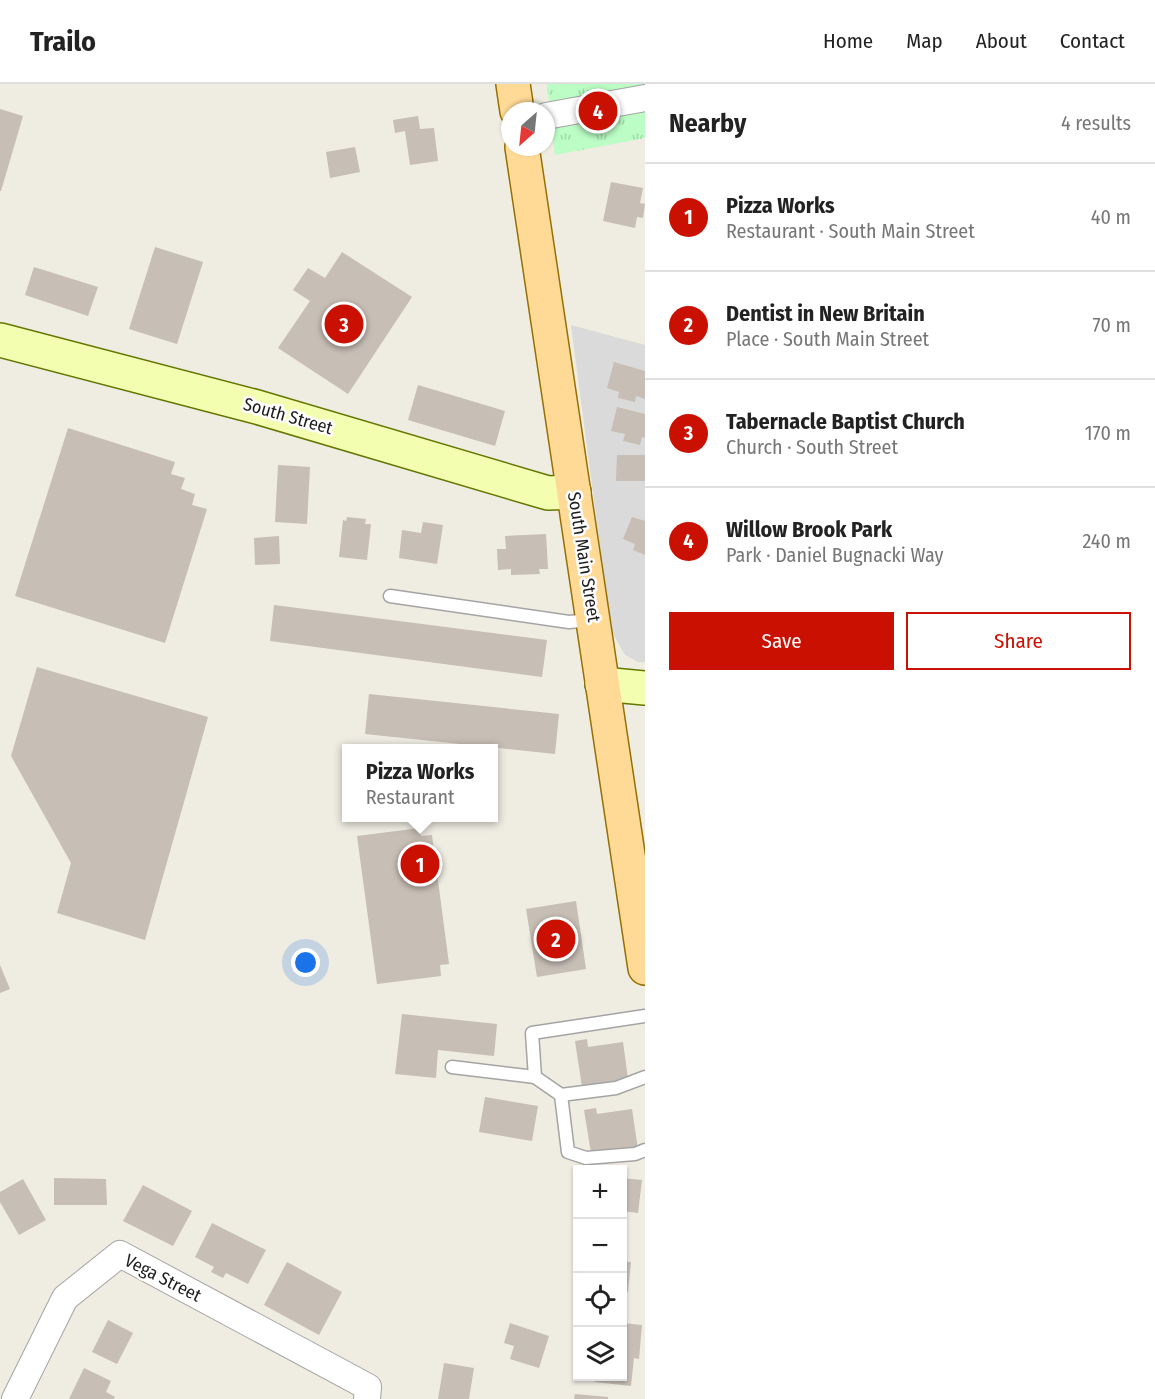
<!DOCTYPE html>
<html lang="en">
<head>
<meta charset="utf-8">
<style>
  :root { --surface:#fff; --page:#f6f6f6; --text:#222; --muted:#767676; --line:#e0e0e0; --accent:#ca1000 }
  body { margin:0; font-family:"Fira Sans Condensed",sans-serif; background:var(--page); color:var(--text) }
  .controls { position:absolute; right:18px; bottom:18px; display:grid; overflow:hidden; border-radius:0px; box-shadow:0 2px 4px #0004 }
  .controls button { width:54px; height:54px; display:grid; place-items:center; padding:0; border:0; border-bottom:2px solid var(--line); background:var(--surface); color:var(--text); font:30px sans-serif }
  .compass { position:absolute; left:501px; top:18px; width:54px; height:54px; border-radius:50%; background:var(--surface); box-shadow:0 2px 4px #0004; rotate:207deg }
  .you { position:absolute; left:306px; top:879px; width:21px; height:21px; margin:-15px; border:4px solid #fff; border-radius:50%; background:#1a73e8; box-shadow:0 0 0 9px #1a73e833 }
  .badge { display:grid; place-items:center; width:39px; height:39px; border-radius:50%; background:var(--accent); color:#fff; font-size:20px; font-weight:700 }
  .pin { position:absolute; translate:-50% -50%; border:3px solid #fff; box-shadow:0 2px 6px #0006 }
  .popup { position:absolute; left:342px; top:660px; width:156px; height:78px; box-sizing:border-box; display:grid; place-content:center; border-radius:0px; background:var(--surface); filter:drop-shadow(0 2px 4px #0005); font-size:20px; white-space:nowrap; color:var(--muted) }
  .popup b { font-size:22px; color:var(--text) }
  .popup::after { content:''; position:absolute; left:50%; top:100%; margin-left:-12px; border:12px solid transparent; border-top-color:var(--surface) }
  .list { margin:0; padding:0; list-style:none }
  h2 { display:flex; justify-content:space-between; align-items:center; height:78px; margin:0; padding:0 24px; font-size:26px }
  h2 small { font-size:20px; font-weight:400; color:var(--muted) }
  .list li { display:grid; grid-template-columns:39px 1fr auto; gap:18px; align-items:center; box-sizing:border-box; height:108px; padding:0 24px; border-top:2px solid var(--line) }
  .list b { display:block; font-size:22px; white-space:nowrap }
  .list p { margin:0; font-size:20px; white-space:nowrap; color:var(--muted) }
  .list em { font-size:20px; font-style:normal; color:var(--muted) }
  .actions { display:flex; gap:12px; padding:18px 24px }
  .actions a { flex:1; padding:14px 0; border:2px solid var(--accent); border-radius:0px; text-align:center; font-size:21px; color:var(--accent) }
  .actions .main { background:var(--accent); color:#fff }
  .icon { flex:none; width:33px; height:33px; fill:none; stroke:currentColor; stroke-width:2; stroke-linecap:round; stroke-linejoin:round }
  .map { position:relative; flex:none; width:645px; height:1315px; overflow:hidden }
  header { display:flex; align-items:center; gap:36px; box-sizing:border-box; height:84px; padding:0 30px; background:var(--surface); border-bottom:2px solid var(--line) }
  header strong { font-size:28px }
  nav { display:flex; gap:33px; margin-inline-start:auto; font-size:21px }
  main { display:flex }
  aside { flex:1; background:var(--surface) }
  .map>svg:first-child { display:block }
</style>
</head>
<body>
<header>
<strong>Trailo</strong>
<nav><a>Home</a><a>Map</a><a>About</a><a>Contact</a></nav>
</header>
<main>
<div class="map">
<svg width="645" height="1315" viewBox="0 0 645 1315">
  <defs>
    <pattern id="park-tufts" width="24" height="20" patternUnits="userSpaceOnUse" patternTransform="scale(1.5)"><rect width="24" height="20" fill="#bbfdc5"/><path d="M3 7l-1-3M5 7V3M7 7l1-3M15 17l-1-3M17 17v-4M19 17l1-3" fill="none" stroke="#a0d8a9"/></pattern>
  </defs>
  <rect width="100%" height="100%" fill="#efece2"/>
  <polygon fill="#dbdada" points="571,241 645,261 645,578 638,578 625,571 611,546"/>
  <polygon fill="url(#park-tufts)" points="547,0 645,0 645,54 555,71"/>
  <g fill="#c7beb5">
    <polygon points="0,25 23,32 1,107 0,107"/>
    <polygon points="418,32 420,45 434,44 438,77 410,81 405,47 395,49 393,36"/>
    <polygon points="355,63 360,88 330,94 326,68"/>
    <polygon points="611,98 643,104 640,119 645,120 643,134 637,133 635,144 603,137"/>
    <polygon points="155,163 203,178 177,260 129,245"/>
    <polygon points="342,168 412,213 348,310 278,264 310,217 293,206 308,184 325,194"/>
    <polygon points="34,183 98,203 88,232 25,211"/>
    <polygon points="614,278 645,287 645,315 636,312 635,318 618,314 619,308 607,304"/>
    <polygon points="418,301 505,327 495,362 408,336"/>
    <polygon points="617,323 645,330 645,354 642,353 640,361 623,357 625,350 611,347"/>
    <polygon points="68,344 175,378 171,390 185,394 181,405 195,410 192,421 207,425 165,559 15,512"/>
    <polygon points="617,371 645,371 645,397 616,397"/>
    <polygon points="278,381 310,383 307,440 275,438"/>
    <polygon points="347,433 366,435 365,440 371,440 367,476 339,473 343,436 346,437"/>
    <polygon points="632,433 645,437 645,471 633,466 635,460 623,455"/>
    <polygon points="423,438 443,441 437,480 399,474 402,446 421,449"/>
    <polygon points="546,450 548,485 539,485 540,490 511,491 511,485 498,486 497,465 506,465 505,452"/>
    <polygon points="279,452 280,480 255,481 254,454"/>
    <polygon points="274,521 547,556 542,593 270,557"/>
    <polygon points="37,583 208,633 145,856 57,829 71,779 11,672"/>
    <polygon points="369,610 559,630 555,670 365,650"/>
    <polygon points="420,744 421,752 432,751 449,880 440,881 441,892 377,900 357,752"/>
    <polygon points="576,817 586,885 537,893 526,825"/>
    <polygon points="0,881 10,905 0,909"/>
    <polygon points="402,930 497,940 494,972 438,966 436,994 395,990"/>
    <polygon points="587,955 588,963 623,958 628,995 582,1003 575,957"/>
    <polygon points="485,1013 538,1022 532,1057 479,1048"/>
    <polygon points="596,1024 597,1030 632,1025 638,1065 591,1069 584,1026"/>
    <polygon points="54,1094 106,1095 107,1121 54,1121"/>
    <polygon points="622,1094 642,1096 638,1129 622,1127"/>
    <polygon points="23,1095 46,1136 19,1151 0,1118 0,1108"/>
    <polygon points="143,1101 192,1127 173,1162 123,1137"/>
    <polygon points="212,1139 266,1166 248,1200 226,1189 223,1194 211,1188 214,1183 195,1173"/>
    <polygon points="622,1177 631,1178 628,1208 622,1208"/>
    <polygon points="287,1178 342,1208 319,1251 264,1221"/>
    <polygon points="108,1236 133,1249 117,1280 92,1268"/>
    <polygon points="510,1239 549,1252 539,1284 510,1275 514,1262 504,1259"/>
    <polygon points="622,1239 642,1241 639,1275 634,1274 631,1302 595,1298 596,1292 622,1292"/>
    <polygon points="444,1279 474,1284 469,1315 438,1315"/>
    <polygon points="84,1284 111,1297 106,1308 115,1313 114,1315 69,1315"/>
    <polygon points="575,1310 608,1313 608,1315 574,1315"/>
  </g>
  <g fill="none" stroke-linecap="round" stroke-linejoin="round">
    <g stroke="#a4a4a4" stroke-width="15">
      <g id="lane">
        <polyline points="390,512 569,538 592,536"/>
        <polyline points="452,983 535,993 532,949 645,932"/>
        <polyline points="535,993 561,1011 568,1068 586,1074 635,1070 645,1066"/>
        <polyline points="561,1011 616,1004 645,993"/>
      </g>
    </g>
    <g stroke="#a4a4a4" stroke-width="28">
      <g id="street">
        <polyline points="546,32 645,14"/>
        <polyline points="15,1315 65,1214 120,1170 368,1303 367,1315"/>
      </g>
    </g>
    <g stroke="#627800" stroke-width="36">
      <g id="secondary">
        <polyline points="0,256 257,323 548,409 574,408"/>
        <polyline points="602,600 645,604"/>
      </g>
    </g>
    <g stroke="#967000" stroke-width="36">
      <g id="primary">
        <polyline points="513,0 517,27"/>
        <polyline points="522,63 645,884"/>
      </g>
    </g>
    <use href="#lane" stroke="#fff" stroke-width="12"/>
    <use href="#street" stroke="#fff" stroke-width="26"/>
    <use href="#secondary" stroke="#f4feb1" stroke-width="33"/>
    <use href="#primary" stroke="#ffda97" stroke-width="33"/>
  </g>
  <g text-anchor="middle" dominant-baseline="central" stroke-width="5" stroke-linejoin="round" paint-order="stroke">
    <g font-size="18" fill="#1d1d1d" stroke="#fff">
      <text transform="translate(288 332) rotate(16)">South Street</text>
      <text transform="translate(584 473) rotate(81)">South Main Street</text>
      <text transform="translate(163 1194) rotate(27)">Vega Street</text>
    </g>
  </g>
</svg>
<div class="controls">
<button>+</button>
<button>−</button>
<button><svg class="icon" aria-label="locate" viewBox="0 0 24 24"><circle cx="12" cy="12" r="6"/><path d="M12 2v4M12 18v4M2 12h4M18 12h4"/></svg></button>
<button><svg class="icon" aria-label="layers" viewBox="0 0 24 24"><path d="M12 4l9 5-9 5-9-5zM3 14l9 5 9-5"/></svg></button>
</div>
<svg class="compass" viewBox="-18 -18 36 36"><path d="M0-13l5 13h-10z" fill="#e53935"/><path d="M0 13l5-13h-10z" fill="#767676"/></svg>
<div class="you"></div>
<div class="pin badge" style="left:420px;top:780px">1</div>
<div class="popup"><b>Pizza Works</b>Restaurant</div>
<div class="pin badge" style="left:556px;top:855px">2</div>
<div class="pin badge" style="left:344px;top:240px">3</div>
<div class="pin badge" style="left:598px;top:27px">4</div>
</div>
<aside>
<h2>Nearby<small>4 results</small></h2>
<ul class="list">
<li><span class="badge">1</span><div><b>Pizza Works</b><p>Restaurant · South Main Street</p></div><em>40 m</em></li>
<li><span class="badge">2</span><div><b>Dentist in New Britain</b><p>Place · South Main Street</p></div><em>70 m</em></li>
<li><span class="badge">3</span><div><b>Tabernacle Baptist Church</b><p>Church · South Street</p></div><em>170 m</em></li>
<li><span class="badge">4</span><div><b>Willow Brook Park</b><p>Park · Daniel Bugnacki Way</p></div><em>240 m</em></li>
</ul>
<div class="actions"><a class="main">Save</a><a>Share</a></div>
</aside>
</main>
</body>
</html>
